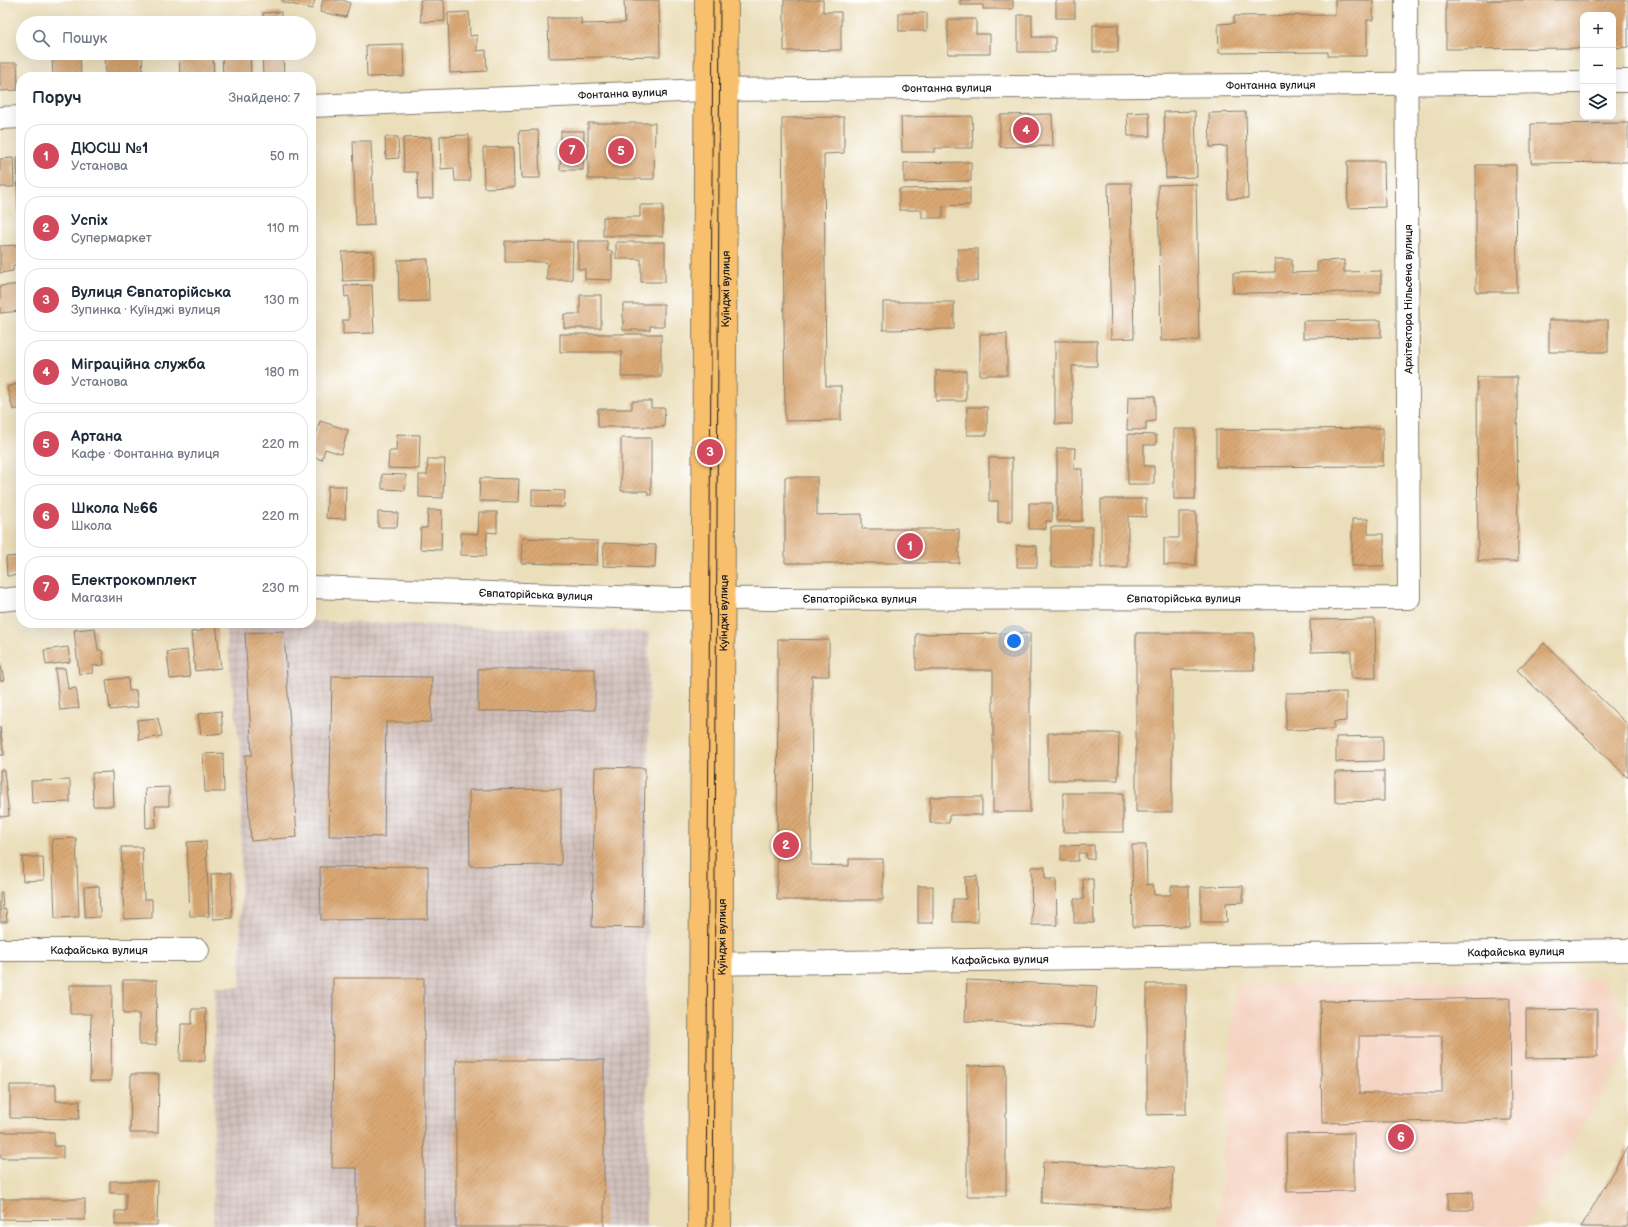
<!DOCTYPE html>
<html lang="uk">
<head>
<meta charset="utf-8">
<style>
  :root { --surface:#fff; --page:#f2f2f3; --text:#1f2937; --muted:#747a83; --line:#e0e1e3; --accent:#d1495b }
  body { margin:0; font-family:"Balsamiq Sans",sans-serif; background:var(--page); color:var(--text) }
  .controls { position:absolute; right:12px; top:12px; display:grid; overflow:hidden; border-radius:8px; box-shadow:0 4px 16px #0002 }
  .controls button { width:36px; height:36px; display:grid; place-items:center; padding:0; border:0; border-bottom:1px solid var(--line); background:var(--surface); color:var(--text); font:20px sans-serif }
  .you { position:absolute; left:1014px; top:641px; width:14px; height:14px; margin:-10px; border:3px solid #fff; border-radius:50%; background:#1a73e8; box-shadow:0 0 0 6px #1a73e833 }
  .badge { display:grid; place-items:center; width:26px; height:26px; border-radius:50%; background:var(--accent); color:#fff; font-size:13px; font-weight:700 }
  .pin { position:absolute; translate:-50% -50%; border:2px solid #fff; box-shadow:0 1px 4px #0006 }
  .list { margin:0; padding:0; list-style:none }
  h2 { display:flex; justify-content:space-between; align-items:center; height:52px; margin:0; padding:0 16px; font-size:17px }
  h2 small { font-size:13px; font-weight:400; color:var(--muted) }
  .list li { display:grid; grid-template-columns:26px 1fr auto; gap:12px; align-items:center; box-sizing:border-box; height:64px; margin:0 8px 8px; padding:0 8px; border:1px solid var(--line); border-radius:16px }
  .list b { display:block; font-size:15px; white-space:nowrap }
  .list p { margin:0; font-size:13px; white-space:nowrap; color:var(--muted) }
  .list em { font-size:13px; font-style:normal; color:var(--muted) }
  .icon { flex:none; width:22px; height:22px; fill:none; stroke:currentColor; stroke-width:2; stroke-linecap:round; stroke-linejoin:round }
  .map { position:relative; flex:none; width:1628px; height:1227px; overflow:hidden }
  .search { position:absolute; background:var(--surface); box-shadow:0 4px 16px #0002; left:16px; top:16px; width:300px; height:44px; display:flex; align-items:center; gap:10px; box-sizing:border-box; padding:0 14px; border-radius:22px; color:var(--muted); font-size:15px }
  .panel { position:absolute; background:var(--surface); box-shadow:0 4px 16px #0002; left:16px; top:72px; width:300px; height:556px; border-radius:16px }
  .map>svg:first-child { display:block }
</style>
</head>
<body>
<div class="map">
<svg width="1628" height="1227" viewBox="0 0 1628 1227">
  <defs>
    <pattern id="industrial-grid" width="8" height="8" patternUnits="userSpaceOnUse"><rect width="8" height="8" fill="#d1c0bc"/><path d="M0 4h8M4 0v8" fill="none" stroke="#b3a4a1"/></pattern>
    <pattern id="building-hatch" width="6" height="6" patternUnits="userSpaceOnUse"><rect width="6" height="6" fill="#d9a773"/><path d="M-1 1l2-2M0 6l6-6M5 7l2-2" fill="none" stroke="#ba8f63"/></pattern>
  </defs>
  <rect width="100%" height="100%" fill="#fff"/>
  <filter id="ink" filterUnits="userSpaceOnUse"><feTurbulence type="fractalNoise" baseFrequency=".025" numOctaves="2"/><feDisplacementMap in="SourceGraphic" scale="8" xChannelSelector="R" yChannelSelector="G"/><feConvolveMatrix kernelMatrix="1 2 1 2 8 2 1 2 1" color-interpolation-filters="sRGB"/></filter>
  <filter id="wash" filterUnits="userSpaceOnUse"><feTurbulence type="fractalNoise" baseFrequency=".012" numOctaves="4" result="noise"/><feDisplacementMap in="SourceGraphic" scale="16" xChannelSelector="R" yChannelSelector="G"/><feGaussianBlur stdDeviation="0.9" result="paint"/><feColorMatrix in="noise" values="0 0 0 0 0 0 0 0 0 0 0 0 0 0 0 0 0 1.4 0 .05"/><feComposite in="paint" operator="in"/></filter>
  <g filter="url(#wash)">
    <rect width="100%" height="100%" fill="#ebdeba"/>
    <polygon fill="#f5d3c1" points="1604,979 1628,1026 1628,1047 1525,1227 1218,1227 1235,985"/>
    <polygon fill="url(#industrial-grid)" points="311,621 649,632 646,1227 213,1227 215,987 240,987 241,760 225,623 311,623"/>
    <g id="blocks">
      <g fill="url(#building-hatch)" fill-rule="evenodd">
        <polygon points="282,0 315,0 312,9 282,2"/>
        <polygon points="323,0 343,0 350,3 346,17 320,12"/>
        <polygon points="420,0 444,0 445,21 421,22"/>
        <polygon points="624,0 659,0 660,56 549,58 548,18 581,18 581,24 625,23"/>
        <polygon points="784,0 823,0 823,12 841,12 841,50 784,51"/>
        <polygon points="960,0 1013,0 1013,9 983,9 983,5 960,5"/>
        <rect x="1056" y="0" width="19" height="18"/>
        <polygon points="1335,0 1373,0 1373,20 1367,20 1367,56 1328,56 1328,52 1219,53 1218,24 1234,23 1234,16 1335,15"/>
        <polygon points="1446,0 1628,0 1628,47 1613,48 1613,15 1583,15 1583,48 1446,49"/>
        <polygon points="281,12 281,23 264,23 263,13"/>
        <polygon points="469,12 470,36 477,35 477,51 486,50 487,71 450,73 448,13"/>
        <rect x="899" y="13" width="28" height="18"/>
        <polygon points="1018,15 1032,15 1032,37 1055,37 1055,52 1018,52"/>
        <polygon points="248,17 249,23 234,23 234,18"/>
        <polygon points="948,19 976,19 976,34 990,34 990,54 948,54"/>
        <polygon points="212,20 212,23 195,23 195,21"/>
        <rect x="1093" y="25" width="25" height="27"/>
        <polygon points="403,44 404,76 367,77 366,45"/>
        <polygon points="105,53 142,53 143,77 106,77"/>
        <polygon points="179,53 213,53 214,77 180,77"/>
        <polygon points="222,53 250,53 251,77 223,77"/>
        <polygon points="262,53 283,53 284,77 263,77"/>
        <polygon points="80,54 81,77 53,77 52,55"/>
        <polygon points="0,63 17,63 18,90 0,91"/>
        <polygon points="1195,111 1197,177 1166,178 1164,112"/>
        <polygon points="1149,112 1150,136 1128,136 1127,113"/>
        <polygon points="1246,112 1248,198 1228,199 1227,146 1210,147 1209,113"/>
        <polygon points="1052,114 1053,146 1000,147 1000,115"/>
        <polygon points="972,116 973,148 935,148 935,152 902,152 901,117"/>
        <polygon points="844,117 844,153 824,154 826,386 841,386 841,420 785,421 782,118"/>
        <polygon points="588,123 655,123 654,179 588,179"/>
        <polygon points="1628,123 1628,162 1531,163 1531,124"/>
        <polygon points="538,130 540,178 521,178 519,131"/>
        <polygon points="561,131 584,131 583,170 560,170"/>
        <polygon points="469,135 470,181 455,181 454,168 441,169 440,136"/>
        <polygon points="385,137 398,137 399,158 386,159"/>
        <polygon points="431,137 433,198 418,199 417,172 404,172 403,138"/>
        <polygon points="353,141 371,141 374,225 356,226"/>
        <polygon points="513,147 514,187 484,188 483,148"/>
        <polygon points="17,157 21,157 21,210 18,210"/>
        <polygon points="13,158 14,187 0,187 0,159"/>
        <polygon points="1347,161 1384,161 1385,207 1348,208"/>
        <polygon points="971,162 971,181 904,182 904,163"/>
        <polygon points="1476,165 1516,165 1517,292 1476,292"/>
        <polygon points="1108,183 1131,183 1134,338 1111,339"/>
        <polygon points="1196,184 1199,340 1161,341 1158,185"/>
        <polygon points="970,188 970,205 943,206 943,218 922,218 922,210 899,210 899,189"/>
        <polygon points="640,205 663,205 663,236 603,236 603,217 640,217"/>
        <polygon points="505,241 573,242 572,280 547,280 547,262 505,262"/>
        <polygon points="578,241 607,241 607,251 612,251 612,280 585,279 585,269 578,269"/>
        <polygon points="616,242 665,242 665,282 641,282 641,259 616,259"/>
        <polygon points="19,245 20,265 13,265 13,271 0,273 0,246"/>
        <rect x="958" y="249" width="20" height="32"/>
        <polygon points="373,251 374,280 343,281 342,252"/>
        <polygon points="428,259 429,301 399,302 398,260"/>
        <polygon points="1275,259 1292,259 1292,273 1317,272 1317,261 1344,260 1344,272 1381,271 1381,292 1233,293 1233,273 1275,272"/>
        <polygon points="21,284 21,311 0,313 0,286"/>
        <polygon points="372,285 374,333 343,334 343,320 349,320 349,296 345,297 344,286"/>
        <polygon points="580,295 601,295 601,328 564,328 564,314 580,314"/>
        <polygon points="883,302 954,302 954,329 883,330"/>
        <polygon points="623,304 664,304 664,326 650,326 650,330 623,330"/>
        <polygon points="1381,320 1381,337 1303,338 1303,321"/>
        <rect x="1549" y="320" width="59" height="32"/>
        <polygon points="560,334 661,334 661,377 621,377 622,352 560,352"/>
        <rect x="980" y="334" width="27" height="41"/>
        <polygon points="1055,341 1097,341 1097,366 1072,366 1072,424 1055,424"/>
        <rect x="936" y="371" width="30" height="30"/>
        <polygon points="1477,377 1517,377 1518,561 1478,561"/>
        <polygon points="21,383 21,408 13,410 7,387"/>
        <polygon points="1155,396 1155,421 1146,422 1146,430 1127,430 1128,397"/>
        <polygon points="632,401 651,401 651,408 665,408 664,427 598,427 598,409 632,409"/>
        <rect x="967" y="407" width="20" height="28"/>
        <polygon points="320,421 348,430 341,454 325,449 322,460 311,456 311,450"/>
        <polygon points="1383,428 1383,466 1216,467 1216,430"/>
        <rect x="1174" y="429" width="21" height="70"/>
        <polygon points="397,434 420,435 419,469 388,468 389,451 396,451"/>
        <polygon points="1128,434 1156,435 1156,445 1144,445 1144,466 1154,466 1154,484 1128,484"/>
        <polygon points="621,438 651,438 651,495 648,495 648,491 621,491"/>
        <polygon points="1057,448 1075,448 1074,469 1082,469 1082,521 1057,521"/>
        <polygon points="989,458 1012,458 1012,522 998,522 998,501 989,501"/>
        <polygon points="428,459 445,459 443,498 419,497 419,475 427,475"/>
        <polygon points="382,474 406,475 405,490 382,489"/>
        <polygon points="785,477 817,477 817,515 862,514 862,529 959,529 959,563 785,563"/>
        <polygon points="480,478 519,479 518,502 479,501"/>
        <polygon points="328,486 346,486 345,519 326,518"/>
        <polygon points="532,490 565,491 564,507 532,506"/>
        <polygon points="1101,499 1146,499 1146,517 1128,516 1128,568 1101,568"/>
        <polygon points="1029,503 1052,503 1052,521 1046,521 1046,529 1029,529"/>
        <polygon points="428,510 442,510 441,550 420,549 421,528 427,528"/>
        <polygon points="378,512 398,513 397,527 378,527"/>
        <polygon points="479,512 497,512 497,533 487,532 486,556 461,555 461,533 478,534"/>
        <polygon points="1179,512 1196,512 1196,565 1164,565 1164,538 1179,538"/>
        <polygon points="1352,519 1368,519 1368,534 1384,534 1384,566 1352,566"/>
        <rect x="1051" y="527" width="41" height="40"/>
        <polygon points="522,538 598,541 597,565 521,563"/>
        <polygon points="604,543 656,545 655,568 603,566"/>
        <polygon points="1017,545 1037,546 1037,567 1017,567"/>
        <polygon points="21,556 21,575 7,576 6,557"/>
        <polygon points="1375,619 1376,678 1351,678 1351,651 1311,652 1310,620"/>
        <polygon points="202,623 216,623 221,668 195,671 191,632 202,631"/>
        <polygon points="95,628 98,650 102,650 104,665 92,666 93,673 79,674 74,630"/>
        <polygon points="284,631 297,837 251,841 245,755 252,755 245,633"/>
        <polygon points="1030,633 1030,812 993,812 993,670 916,670 916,634"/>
        <polygon points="1136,633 1254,633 1254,670 1172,670 1172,812 1136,812"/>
        <polygon points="778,639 829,640 829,676 812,676 811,865 849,866 849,859 883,859 883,900 777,900"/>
        <polygon points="1544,643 1628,725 1628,778 1517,670"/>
        <polygon points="68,647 70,662 46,665 44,650"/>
        <polygon points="187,650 190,677 170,679 167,652"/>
        <polygon points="0,662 4,680 0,681"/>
        <polygon points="65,668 68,689 76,688 79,708 60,710 55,669"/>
        <polygon points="478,669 595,669 595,710 478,711"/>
        <polygon points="332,676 432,677 431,722 386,722 384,837 329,836"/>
        <polygon points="128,678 129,691 136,690 138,707 110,710 106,680"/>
        <polygon points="1346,692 1346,721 1334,722 1334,729 1286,730 1286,693"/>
        <polygon points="221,711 223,733 201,735 198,714"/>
        <polygon points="158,718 162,736 139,740 137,720"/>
        <polygon points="0,727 4,755 0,755"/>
        <polygon points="1048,733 1119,733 1118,780 1048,780"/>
        <polygon points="1383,736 1383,761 1336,762 1336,737"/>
        <polygon points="223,753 224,792 205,792 203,754"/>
        <polygon points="595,767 645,768 643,928 592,927"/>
        <polygon points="0,770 4,770 9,816 0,817"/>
        <polygon points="1384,771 1384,801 1335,802 1335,772"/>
        <polygon points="112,772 113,806 93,806 92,773"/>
        <polygon points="70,780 70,802 32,803 31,781"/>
        <polygon points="169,787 169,806 155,806 156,827 146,828 145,788"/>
        <polygon points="561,789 561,865 470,866 469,790"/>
        <rect x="1063" y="793" width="60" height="39"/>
        <polygon points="930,797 982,797 982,815 949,815 949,823 930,823"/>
        <polygon points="76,838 79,917 55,918 52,839"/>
        <polygon points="206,841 209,916 190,916 187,842"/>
        <polygon points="1094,845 1094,859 1086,859 1086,853 1078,853 1078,861 1061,861 1061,846"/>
        <polygon points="1132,845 1146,845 1147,885 1153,884 1154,895 1171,895 1171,886 1189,886 1189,926 1133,927"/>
        <polygon points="121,847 142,847 144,899 152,899 152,918 124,919"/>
        <polygon points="22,857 43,857 44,880 23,881"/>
        <polygon points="428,866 428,919 321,920 320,867"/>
        <polygon points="1031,867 1045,867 1045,879 1056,879 1057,925 1032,925"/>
        <polygon points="231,873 232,918 213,919 211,874"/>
        <polygon points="977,876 978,922 953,922 953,899 966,899 965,877"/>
        <polygon points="1083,879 1093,879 1094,923 1074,923 1074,899 1084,899"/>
        <polygon points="99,886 100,917 85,918 84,887"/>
        <rect x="918" y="886" width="15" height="37"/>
        <polygon points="1243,886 1243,902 1226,903 1227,922 1201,922 1201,887"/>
        <polygon points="0,892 2,892 3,910 6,909 7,922 0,922"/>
        <polygon points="333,978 424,978 424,1227 357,1227 357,1168 332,1168"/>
        <polygon points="123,980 157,980 156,1045 139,1045 139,1014 123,1014"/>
        <polygon points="967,980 1097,986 1094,1027 965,1021"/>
        <polygon points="1147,984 1186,984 1186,1114 1147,1115"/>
        <polygon points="70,985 112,985 111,1081 90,1081 91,1014 70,1014"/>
        <path d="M 1510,998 L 1511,1120 L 1322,1123 L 1320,1001 ZM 1359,1036 L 1442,1036 L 1442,1093 L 1359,1093 Z"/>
        <polygon points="192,1009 206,1009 205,1061 180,1061 181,1024 192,1024"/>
        <polygon points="1597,1009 1597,1057 1526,1058 1526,1010"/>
        <rect x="456" y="1060" width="148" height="167"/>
        <polygon points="1006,1065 1006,1196 967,1196 967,1066"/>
        <polygon points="131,1074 159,1074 158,1133 130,1133"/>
        <polygon points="10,1085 56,1085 56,1101 80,1101 79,1119 10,1118"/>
        <polygon points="0,1132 54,1132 54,1146 63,1146 63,1158 0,1158"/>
        <polygon points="1354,1133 1354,1191 1287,1192 1286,1134"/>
        <polygon points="1628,1146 1628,1224 1627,1227 1581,1227"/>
        <polygon points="1043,1162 1173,1168 1171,1209 1041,1203"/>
        <polygon points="110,1181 158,1181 157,1225 115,1225 115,1211 126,1211 126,1193 110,1193"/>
        <polygon points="1473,1192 1473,1210 1448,1210 1448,1193"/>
        <polygon points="0,1199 85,1199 85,1220 0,1219"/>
      </g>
    </g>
  </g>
  <g filter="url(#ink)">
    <use href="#blocks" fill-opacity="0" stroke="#847d6b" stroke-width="1"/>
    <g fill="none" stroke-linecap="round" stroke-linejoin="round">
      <g stroke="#847d6b" stroke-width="24">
        <g id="minor">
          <polyline points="1613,81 1628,81"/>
          <path id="s1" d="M 311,106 L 705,90 L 1583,82"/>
          <polyline points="0,118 21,117"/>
          <path id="s2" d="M 311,587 L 676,599 L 1409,598 L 1406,0"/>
          <polyline points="0,600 21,598"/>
          <path id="s3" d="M 0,950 L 198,950"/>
          <path id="s4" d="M 703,964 L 1628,950"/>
        </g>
      </g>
      <g stroke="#847d6b" stroke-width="24">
        <g id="major">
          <polyline points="699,1227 706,0"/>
          <path id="s5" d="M 720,1227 L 727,0"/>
        </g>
      </g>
      <use href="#minor" stroke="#fff" stroke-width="22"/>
      <use href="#major" stroke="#f8bf6c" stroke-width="22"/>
      <g stroke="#1c1c1c" stroke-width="1">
        <polyline points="706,1227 713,0"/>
        <polyline points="713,1227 720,0"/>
      </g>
    </g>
  </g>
  <g text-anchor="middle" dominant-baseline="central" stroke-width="4" stroke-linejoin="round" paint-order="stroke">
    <g font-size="11" fill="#1c1c1c" stroke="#fff">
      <text stroke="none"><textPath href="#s1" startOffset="960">Фонтанна вулиця</textPath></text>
      <text stroke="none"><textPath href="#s1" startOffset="636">Фонтанна вулиця</textPath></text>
      <text stroke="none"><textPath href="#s1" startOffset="312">Фонтанна вулиця</textPath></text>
      <text stroke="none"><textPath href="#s5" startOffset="938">Куїнджі вулиця</textPath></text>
      <text transform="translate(1408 299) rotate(-90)">Архітектора Нільсена вулиця</text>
      <text stroke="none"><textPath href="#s2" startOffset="225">Євпаторійська вулиця</textPath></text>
      <text stroke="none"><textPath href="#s2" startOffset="873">Євпаторійська вулиця</textPath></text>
      <text stroke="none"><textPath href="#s2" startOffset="549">Євпаторійська вулиця</textPath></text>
      <text stroke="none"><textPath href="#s5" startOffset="614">Куїнджі вулиця</textPath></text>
      <text stroke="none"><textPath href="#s5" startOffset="290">Куїнджі вулиця</textPath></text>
      <text stroke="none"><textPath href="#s3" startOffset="99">Кафайська вулиця</textPath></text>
      <text stroke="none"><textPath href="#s4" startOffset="813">Кафайська вулиця</textPath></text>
      <text stroke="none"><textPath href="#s4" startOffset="297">Кафайська вулиця</textPath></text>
    </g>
  </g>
</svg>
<div class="controls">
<button>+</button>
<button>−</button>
<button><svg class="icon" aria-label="layers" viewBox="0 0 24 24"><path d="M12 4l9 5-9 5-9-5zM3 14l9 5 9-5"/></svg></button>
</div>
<div class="you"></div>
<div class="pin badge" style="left:910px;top:546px">1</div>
<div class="pin badge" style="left:786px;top:845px">2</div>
<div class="pin badge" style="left:710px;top:452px">3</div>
<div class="pin badge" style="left:1026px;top:130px">4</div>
<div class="pin badge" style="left:621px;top:151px">5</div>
<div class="pin badge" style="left:1401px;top:1137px">6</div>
<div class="pin badge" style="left:572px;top:151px">7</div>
<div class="search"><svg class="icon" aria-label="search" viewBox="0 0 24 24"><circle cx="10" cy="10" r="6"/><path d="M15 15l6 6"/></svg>Пошук</div>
<section class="panel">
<h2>Поруч<small>Знайдено: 7</small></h2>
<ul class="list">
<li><span class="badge">1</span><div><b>ДЮСШ №1</b><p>Установа</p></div><em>50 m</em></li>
<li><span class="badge">2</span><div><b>Успіх</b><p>Супермаркет</p></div><em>110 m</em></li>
<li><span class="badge">3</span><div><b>Вулиця Євпаторійська</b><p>Зупинка · Куїнджі вулиця</p></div><em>130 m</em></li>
<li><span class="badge">4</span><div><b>Міграційна служба</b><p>Установа</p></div><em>180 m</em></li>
<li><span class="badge">5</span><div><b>Артана</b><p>Кафе · Фонтанна вулиця</p></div><em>220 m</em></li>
<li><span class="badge">6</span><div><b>Школа №66</b><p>Школа</p></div><em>220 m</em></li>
<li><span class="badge">7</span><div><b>Електрокомплект</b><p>Магазин</p></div><em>230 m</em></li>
</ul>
</section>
</div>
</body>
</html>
